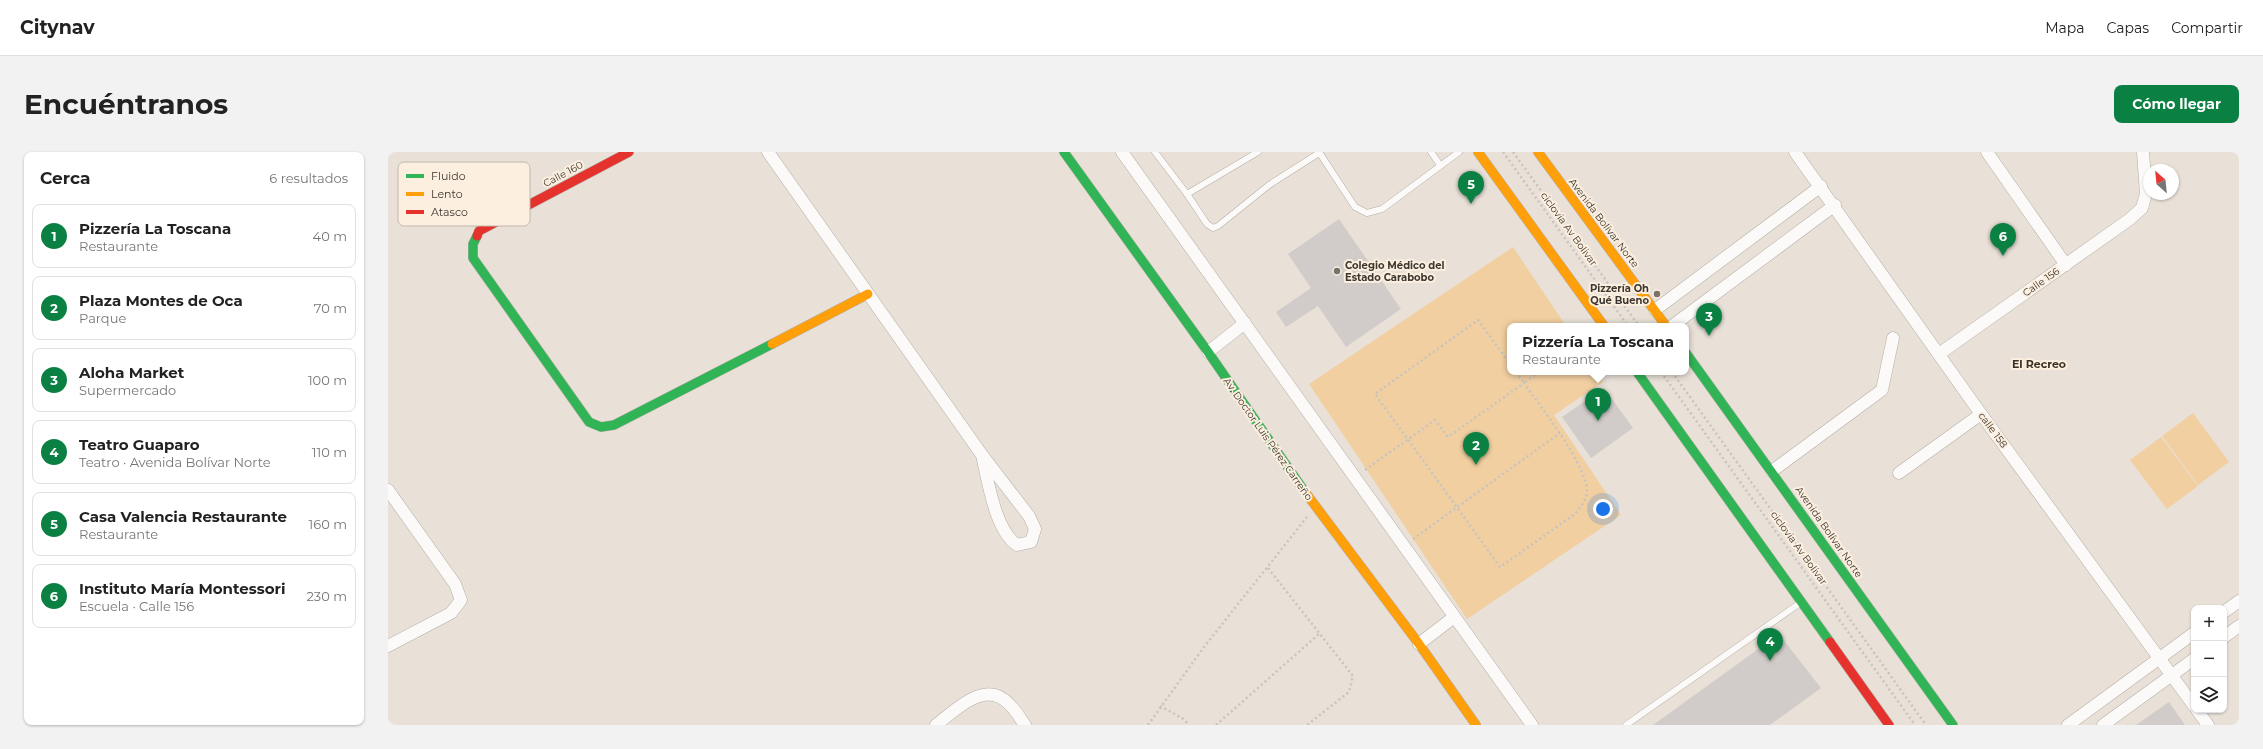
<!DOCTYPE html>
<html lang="es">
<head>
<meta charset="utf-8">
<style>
  :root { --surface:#fff; --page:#f2f2f2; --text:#222; --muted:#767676; --line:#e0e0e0; --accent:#0b8043 }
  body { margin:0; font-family:Montserrat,sans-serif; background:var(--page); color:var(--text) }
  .controls { position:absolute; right:12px; bottom:12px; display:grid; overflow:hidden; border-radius:8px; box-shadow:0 1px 3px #0004 }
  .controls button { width:36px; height:36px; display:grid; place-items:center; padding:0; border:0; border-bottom:1px solid var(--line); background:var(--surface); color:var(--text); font:20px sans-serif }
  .compass { position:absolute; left:1755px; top:12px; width:36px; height:36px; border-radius:50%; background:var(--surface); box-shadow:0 1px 3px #0004; rotate:333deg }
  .you { position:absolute; left:1215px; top:357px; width:14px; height:14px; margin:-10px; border:3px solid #fff; border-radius:50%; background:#1a73e8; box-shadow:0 0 0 6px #1a73e833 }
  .badge { display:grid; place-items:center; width:26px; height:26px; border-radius:50%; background:var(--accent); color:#fff; font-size:13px; font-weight:700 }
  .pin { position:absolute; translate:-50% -33px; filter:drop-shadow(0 1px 2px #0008) }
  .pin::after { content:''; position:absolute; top:21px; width:14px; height:12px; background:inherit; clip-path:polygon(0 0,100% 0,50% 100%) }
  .popup { position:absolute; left:1119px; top:171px; width:182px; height:52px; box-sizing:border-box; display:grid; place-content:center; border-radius:8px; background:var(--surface); filter:drop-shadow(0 1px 3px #0005); font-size:13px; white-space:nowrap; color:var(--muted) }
  .popup b { font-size:15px; color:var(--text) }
  .popup::after { content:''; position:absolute; left:50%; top:100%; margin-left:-8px; border:8px solid transparent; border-top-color:var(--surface) }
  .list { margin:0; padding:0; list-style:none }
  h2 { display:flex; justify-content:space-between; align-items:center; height:52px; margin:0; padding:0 16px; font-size:17px }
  h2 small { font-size:13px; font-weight:400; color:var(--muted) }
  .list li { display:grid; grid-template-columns:26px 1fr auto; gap:12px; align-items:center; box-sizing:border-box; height:64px; margin:0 8px 8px; padding:0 8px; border:1px solid var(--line); border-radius:8px }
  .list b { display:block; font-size:15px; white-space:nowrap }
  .list p { margin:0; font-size:13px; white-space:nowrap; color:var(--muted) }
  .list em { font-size:13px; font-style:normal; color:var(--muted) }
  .icon { flex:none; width:22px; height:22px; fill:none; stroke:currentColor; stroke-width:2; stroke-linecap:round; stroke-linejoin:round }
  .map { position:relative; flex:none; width:1851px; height:573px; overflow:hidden; border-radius:8px }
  header { display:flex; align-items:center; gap:24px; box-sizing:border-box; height:56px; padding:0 20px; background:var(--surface); border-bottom:1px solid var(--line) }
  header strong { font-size:19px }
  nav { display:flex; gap:22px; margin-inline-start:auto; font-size:14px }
  .intro { display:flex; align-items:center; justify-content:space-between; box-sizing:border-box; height:96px; padding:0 24px }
  h1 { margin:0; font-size:28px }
  .button { padding:10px 18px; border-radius:8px; background:var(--accent); color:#fff; font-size:14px; font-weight:700 }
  main { display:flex; gap:24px; padding:0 24px }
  aside { flex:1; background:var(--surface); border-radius:8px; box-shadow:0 1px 3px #0004 }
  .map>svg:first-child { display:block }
</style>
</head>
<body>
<header>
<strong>Citynav</strong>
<nav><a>Mapa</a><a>Capas</a><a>Compartir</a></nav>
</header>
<div class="intro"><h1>Encuéntranos</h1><a class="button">Cómo llegar</a></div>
<main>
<aside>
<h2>Cerca<small>6 resultados</small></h2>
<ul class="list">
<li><span class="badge">1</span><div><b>Pizzería La Toscana</b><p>Restaurante</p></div><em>40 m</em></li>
<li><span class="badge">2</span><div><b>Plaza Montes de Oca</b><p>Parque</p></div><em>70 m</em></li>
<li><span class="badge">3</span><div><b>Aloha Market</b><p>Supermercado</p></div><em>100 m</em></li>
<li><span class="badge">4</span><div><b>Teatro Guaparo</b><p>Teatro · Avenida Bolívar Norte</p></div><em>110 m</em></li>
<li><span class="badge">5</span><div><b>Casa Valencia Restaurante</b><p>Restaurante</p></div><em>160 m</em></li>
<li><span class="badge">6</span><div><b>Instituto María Montessori</b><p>Escuela · Calle 156</p></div><em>230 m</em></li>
</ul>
</aside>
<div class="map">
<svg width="1851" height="573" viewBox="0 0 1851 573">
  <rect width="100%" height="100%" fill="#e9e1d8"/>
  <g fill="#f1cfa1">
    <polygon points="1125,95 1178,174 1122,174 1122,220 1209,220 1215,230 1166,263 1233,363 1079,467 921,232"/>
    <polygon points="1805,261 1841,310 1810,333 1774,284"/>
    <polygon points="1773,285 1810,334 1779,357 1742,308"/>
  </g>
  <g fill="#d1ccca">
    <polygon points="951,67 1013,157 958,195 930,154 898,175 888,160 923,136 900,102"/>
    <polygon points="1216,236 1245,276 1203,306 1174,265"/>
    <polygon points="1391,482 1433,536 1382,573 1265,573"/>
    <polygon points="1781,550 1797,573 1748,573"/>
  </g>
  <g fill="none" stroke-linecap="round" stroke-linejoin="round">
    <g stroke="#b3ada5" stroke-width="7">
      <g id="lane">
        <polyline points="767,0 799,42 870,0"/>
        <polyline points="931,0 967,55 979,61 994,57 1071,0"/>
        <polyline points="1043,0 1052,13"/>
        <polyline points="799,42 819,72 825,76 830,74 881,33 931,1"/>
        <polyline points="1238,573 1412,451"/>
      </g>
    </g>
    <g stroke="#b3ada5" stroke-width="13">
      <g id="street">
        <path d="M 380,0 L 594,303 L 641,364 L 647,377 L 643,390 L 629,393 C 607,378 600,329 594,303"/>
        <polyline points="734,0 1144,573"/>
        <polyline points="1407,0 1593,262 1806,554"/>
        <polyline points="1599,0 1678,113"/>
        <polyline points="1267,158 1433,34"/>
        <polyline points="1284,174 1447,53"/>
        <polyline points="820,200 857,171"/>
        <polyline points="1551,202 1742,67 1754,56 1758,42 1755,0"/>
        <polyline points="1384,319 1494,238 1505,186"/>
        <polyline points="1511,321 1593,262"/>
        <polyline points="0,338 67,432 73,448 63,461 0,494"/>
        <polyline points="1836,460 1851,449"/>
        <polyline points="1836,485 1851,474"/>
        <polyline points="1031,492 1066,465"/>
        <polyline points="1809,558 1820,573"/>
        <path d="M 548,573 C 569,557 598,526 622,553 C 628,559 632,566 637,573"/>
        <polyline points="1680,573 1806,481"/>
        <polyline points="1715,573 1806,507"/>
      </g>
    </g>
    <g stroke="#b3ada5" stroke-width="10">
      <g id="fast">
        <polyline points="676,0 820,200 917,340"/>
        <polyline points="89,84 85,92 85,106 201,270 213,275 226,273 384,192"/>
        <polyline points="1298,201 1565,573"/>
        <polyline points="1249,220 1442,490"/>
      </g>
    </g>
    <g stroke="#b3ada5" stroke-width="10">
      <g id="slow">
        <polyline points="1090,0 1216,174"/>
        <polyline points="1150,0 1278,174"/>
        <polyline points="384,192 480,142"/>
        <polyline points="917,340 1031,492 1088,573"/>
      </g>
    </g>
    <g stroke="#b3ada5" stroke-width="10">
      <g id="jam">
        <polyline points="89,84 91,79 241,0"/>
        <polyline points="1442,490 1501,573"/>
      </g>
    </g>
    <g stroke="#c6c4c1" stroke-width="2.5" stroke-dasharray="2 3" stroke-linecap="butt">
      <polyline points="1115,0 1240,174"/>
      <polyline points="1125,0 1251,174"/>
      <polyline points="1128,220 1136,231 1151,220"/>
      <polyline points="1273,220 1527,573"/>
      <polyline points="1284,220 1538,573"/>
      <path d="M 977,318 L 1047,268 L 1060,285 L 1136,231 C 1151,253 1201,315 1199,341 C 1198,349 1192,356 1187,362 L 1112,415 L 987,242 L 1090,168 L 1122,212"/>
      <polyline points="1025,387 1172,281"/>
      <polyline points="880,416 965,524 961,540 919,573"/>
      <polyline points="772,554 794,566 801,573"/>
      <polyline points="760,573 816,495 919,365"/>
      <polyline points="828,573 931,482"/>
    </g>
    <use href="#lane" stroke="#fcfaf9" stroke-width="6"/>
    <use href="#street" stroke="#fcfaf9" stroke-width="12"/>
    <use href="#fast" stroke="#30b455" stroke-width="9"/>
    <use href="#slow" stroke="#ff9f0a" stroke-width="9"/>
    <use href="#jam" stroke="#e5322d" stroke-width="9"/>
  </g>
  <g fill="#79726b" stroke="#fcefdf" stroke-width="1.5">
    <circle cx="949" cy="119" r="4"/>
    <circle cx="1269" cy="142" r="4"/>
  </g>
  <g text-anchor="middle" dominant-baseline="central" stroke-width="4" stroke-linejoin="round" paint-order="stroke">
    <g font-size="10" fill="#3c3730" stroke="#fcefdf">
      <text transform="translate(175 22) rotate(-28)">Calle 160</text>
      <text transform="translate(1216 71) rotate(53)">Avenida Bolívar Norte</text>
      <text transform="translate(1181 77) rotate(54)">ciclovia Av Bolivar</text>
      <text transform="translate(1653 130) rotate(-35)">Calle 156</text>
      <text transform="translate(1605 278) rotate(54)">calle 158</text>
      <text transform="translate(880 287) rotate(55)">Av. Doctor Luis Pérez Carreño</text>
      <text transform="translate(1441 380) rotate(55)">Avenida Bolívar Norte</text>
      <text transform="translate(1411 396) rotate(54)">ciclovia Av Bolivar</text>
    </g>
    <g font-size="10" font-weight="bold" fill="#3c3730" stroke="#fcefdf" text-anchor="start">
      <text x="957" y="113">Colegio Médico del<tspan x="957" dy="12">Estado Carabobo</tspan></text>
      <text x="1261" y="136" text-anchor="end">Pizzería Oh<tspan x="1261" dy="12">Qué Bueno</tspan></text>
    </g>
    <g font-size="11" font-weight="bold" fill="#3b3225" stroke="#fcefdf">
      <text x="1651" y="212">El Recreo</text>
    </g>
  </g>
  <rect x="10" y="10" width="132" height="64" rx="6" fill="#fcefdf" stroke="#c2b8aa" stroke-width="1"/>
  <rect x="18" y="22" width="18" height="4" fill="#30b455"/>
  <rect x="18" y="40" width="18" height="4" fill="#ff9f0a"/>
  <rect x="18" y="58" width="18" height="4" fill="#e5322d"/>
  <g font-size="11" fill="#3c3730">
    <text x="43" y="28">Fluido</text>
    <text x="43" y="46">Lento</text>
    <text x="43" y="64">Atasco</text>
  </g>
</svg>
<div class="controls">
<button>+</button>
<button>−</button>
<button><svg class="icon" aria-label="layers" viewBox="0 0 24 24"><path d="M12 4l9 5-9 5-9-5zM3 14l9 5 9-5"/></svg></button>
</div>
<svg class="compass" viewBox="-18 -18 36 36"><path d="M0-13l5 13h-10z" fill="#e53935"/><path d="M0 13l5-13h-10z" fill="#767676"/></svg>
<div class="you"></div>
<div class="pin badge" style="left:1210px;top:269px">1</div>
<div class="popup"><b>Pizzería La Toscana</b>Restaurante</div>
<div class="pin badge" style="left:1088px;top:313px">2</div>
<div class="pin badge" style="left:1321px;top:184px">3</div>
<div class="pin badge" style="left:1382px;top:509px">4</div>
<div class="pin badge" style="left:1083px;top:52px">5</div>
<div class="pin badge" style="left:1615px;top:104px">6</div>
</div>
</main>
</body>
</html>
